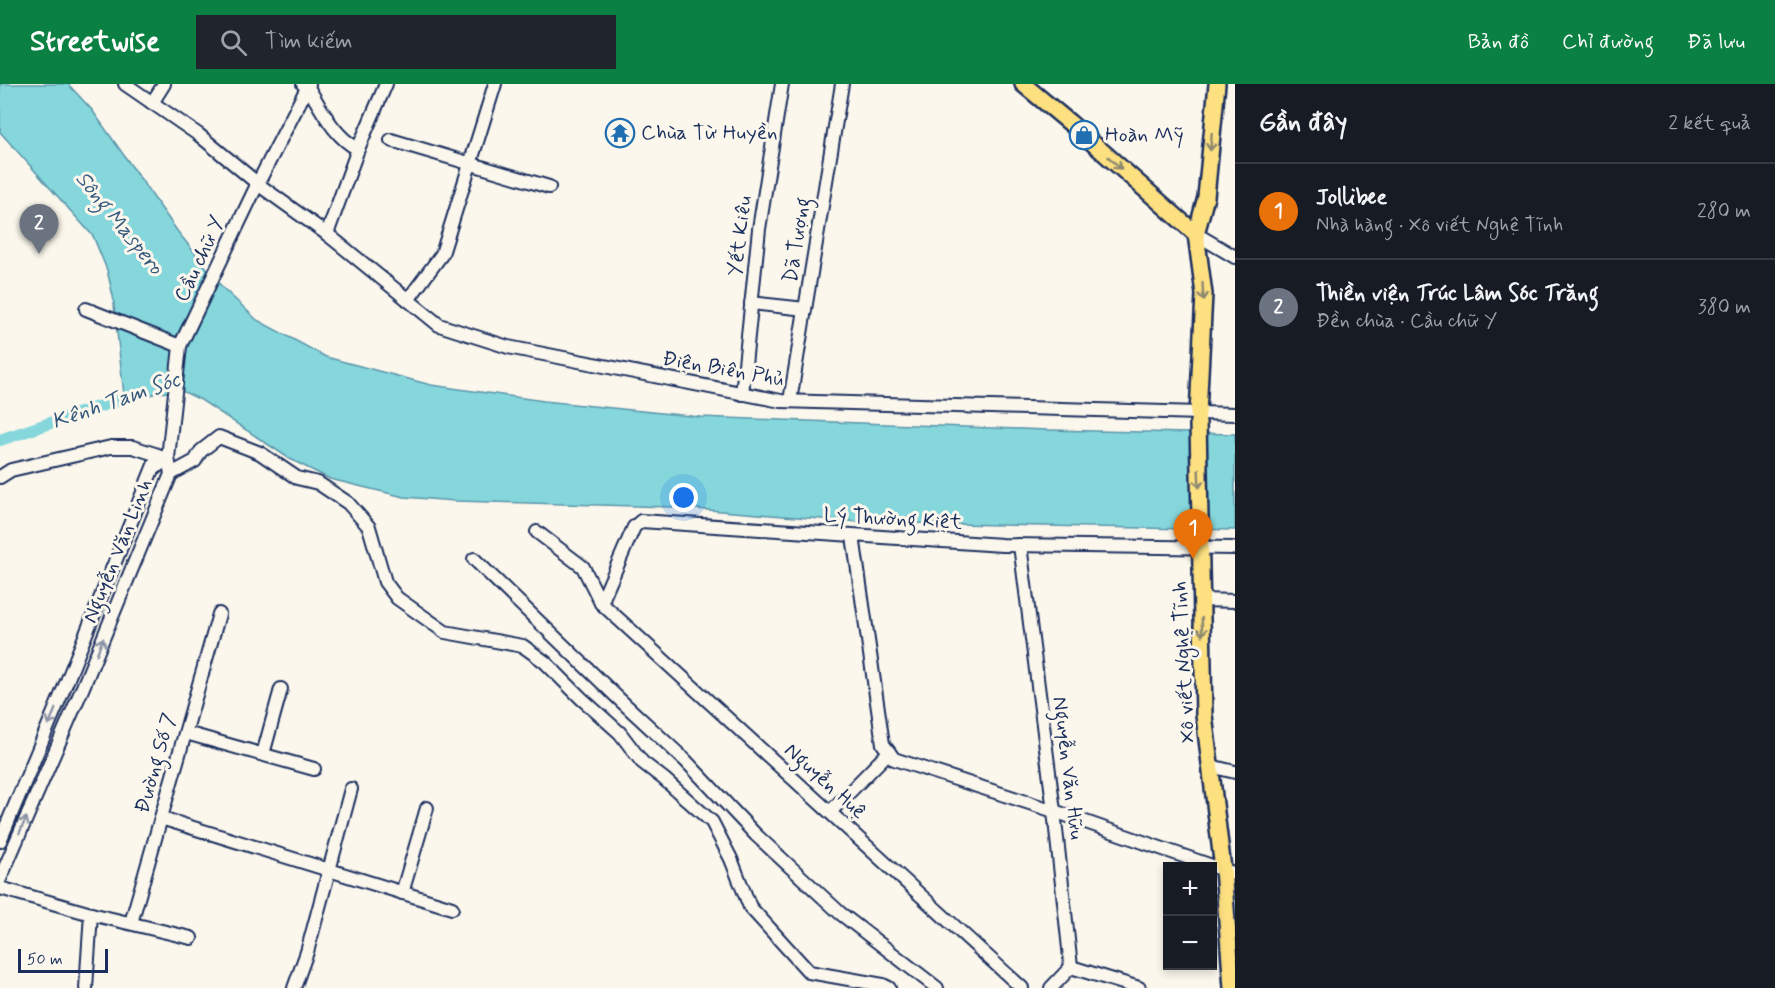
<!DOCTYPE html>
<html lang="vi">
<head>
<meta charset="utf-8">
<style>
  :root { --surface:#171b24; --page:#20242c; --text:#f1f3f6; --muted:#9ea1a6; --line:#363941; --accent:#0b8043 }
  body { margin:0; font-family:Mynerve,sans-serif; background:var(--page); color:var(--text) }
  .controls { position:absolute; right:18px; bottom:18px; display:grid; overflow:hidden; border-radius:0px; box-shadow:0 3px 9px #0003 }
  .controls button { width:54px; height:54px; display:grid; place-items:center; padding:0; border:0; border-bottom:2px solid var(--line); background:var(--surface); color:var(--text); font:30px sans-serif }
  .scale { position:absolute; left:18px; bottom:15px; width:90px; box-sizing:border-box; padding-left:6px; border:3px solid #1b2f5e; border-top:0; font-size:16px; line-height:21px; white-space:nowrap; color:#1b2f5e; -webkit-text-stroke:4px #fbf7ec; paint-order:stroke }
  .you { position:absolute; left:684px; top:414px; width:21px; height:21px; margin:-15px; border:4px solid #fff; border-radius:50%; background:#1a73e8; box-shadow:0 0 0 9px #1a73e833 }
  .badge { display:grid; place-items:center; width:39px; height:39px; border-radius:50%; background:var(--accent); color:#fff; font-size:20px; font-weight:700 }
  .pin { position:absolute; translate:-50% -50px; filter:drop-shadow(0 2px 3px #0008) }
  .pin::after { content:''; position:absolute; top:32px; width:21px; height:18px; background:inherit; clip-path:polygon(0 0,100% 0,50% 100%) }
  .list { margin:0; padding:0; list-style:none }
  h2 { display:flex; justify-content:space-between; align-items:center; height:78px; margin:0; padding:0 24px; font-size:26px }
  h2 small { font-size:20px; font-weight:400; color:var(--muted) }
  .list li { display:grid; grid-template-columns:39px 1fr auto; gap:18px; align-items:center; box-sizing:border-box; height:96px; padding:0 24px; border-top:2px solid var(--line) }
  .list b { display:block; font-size:22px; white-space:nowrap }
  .list p { margin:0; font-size:20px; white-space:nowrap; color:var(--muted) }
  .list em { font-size:20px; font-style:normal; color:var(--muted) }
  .icon { flex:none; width:33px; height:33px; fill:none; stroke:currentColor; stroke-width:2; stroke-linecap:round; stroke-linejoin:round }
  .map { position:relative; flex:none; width:1235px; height:904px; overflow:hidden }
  header { display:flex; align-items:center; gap:36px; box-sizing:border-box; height:84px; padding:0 30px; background:var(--accent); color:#fff }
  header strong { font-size:28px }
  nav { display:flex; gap:33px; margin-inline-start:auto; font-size:21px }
  .search { width:420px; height:54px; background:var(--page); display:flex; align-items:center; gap:15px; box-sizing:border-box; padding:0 21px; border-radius:0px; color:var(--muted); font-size:22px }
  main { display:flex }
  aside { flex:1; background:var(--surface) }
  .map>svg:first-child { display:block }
</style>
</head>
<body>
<header>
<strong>Streetwise</strong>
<div class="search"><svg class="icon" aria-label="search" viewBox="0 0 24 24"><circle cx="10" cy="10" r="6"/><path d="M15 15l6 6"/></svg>Tìm kiếm</div>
<nav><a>Bản đồ</a><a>Chỉ đường</a><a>Đã lưu</a></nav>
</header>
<main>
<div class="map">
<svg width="1235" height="904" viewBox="0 0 1235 904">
  <rect width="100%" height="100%" fill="#fbf7ec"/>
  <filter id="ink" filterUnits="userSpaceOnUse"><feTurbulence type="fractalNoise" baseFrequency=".0167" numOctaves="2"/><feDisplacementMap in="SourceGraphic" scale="12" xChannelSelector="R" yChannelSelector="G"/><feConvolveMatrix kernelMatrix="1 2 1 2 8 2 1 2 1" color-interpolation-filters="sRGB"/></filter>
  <g filter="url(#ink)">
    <polygon fill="#85d7dc" stroke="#5b94aa" stroke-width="1.5" points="0,0 68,0 92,26 178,148 223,204 257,236 326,273 431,301 544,317 700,333 1047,346 1235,350 1235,446 860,438 671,423 455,417 404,413 330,395 290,375 201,316 182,307 156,309 125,320 113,212 107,186 93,152 0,48"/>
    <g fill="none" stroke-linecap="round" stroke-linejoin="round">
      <polyline stroke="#85d7dc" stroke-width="12" points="0,356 139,309"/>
      <g stroke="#1b2f5e" stroke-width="16">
        <g id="minor">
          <polyline points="125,0 199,51 257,99"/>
          <path d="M 303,0 L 307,2 C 322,25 333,52 358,65"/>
          <polyline points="152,19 164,0"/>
          <polyline points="391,56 549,103"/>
          <polyline points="258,99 309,0"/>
          <polyline points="259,101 327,150 439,241 508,263 781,317 1235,330"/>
          <polyline points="327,150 358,65 386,0"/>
          <polyline points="1196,150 1235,173"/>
          <polyline points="408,216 442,170 495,0"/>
          <polyline points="751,219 805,225"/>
          <polyline points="86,225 180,262"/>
          <polyline points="742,310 759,145 782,0"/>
          <polyline points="790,317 842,0"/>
          <polyline points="168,374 180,262 257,101"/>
          <polyline points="171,390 195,377 201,367 219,353 260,369 297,394 318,399 348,419 369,443 385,498 397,514 445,548 523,562 545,578 581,614 620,649 642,678 664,695 712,738 731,775 750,823 809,888 883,901 889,904"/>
          <polyline points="0,393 11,386 111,363 133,363 158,371 67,597 0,757"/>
          <polyline points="537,448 583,483 601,519 1022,904"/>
          <polyline points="853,452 883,660 894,675 1054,727 1235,790"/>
          <polyline points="1020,461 1054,727 1071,883"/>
          <polyline points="474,475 619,615 685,676 756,751 840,829 937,904"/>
          <polyline points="1202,516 1235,517"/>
          <polyline points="601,519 634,443 641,437 1002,461 1235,464"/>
          <polyline points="186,649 314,685"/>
          <polyline points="263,670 281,605"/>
          <polyline points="1210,682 1235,688"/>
          <polyline points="830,728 889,668"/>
          <polyline points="161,734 452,824"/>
          <polyline points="0,795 83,603 171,390 168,374 154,385"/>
          <polyline points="0,804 91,830 191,854"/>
          <polyline points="402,809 427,724"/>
          <polyline points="131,839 219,530"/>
          <polyline points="1071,883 1139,904"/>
          <polyline points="86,904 91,830"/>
          <polyline points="294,904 307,868 351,705"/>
          <polyline points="1051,904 1071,883"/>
        </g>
      </g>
      <g stroke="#1b2f5e" stroke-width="20">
        <g id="major">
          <polyline points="1023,0 1070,39 1196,150"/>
          <polyline points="1198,330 1204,210 1196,150 1206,113 1217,0"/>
          <polyline points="1198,338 1204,631 1223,785 1232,904"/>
        </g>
      </g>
      <use href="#minor" stroke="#fbf7ec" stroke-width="12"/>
      <use href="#major" stroke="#fde080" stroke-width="15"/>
    </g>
    <defs><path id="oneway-shaft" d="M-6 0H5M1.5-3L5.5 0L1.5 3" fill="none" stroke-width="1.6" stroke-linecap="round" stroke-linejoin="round" transform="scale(1.5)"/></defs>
    <g stroke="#8c886f">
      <use href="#oneway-shaft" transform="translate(1211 58) rotate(95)"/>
      <use href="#oneway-shaft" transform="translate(1115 79) rotate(42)"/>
      <use href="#oneway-shaft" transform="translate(1203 208) rotate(87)"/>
      <use href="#oneway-shaft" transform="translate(1199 395) rotate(88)"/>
      <use href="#oneway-shaft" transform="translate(1202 543) rotate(89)"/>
    </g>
    <g stroke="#8b93a5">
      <use href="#oneway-shaft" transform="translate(100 562) rotate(-68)"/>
      <use href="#oneway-shaft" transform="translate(52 633) rotate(113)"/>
      <use href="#oneway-shaft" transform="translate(23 741) rotate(-66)"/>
    </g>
  </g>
  <defs>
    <g id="temple-ring" transform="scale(1.5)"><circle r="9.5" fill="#fbf7ec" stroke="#1f6fb2" stroke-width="1.5"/><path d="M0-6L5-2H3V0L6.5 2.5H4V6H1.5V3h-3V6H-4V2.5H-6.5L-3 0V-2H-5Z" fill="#1f6fb2"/></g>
    <g id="shop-ring" transform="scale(1.5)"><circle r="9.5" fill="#fbf7ec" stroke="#1f6fb2" stroke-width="1.5"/><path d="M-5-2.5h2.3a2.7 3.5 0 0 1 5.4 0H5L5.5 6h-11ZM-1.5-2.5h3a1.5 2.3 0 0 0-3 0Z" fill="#1f6fb2"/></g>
  </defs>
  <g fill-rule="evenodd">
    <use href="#temple-ring" x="620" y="49"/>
    <use href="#shop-ring" x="1084" y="51"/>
  </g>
  <g text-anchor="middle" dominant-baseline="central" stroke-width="6" stroke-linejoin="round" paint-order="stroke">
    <g font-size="21" fill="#1b2f5e" stroke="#fbf7ec" text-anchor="start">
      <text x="641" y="49">Chùa Từ Huyền</text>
      <text x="1105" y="51">Hoàn Mỹ</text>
    </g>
    <g font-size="21" fill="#1b2f5e" stroke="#fbf7ec">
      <text transform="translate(740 152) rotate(-83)">Yết Kiêu</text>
      <text transform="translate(797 156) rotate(-81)">Dã Tượng</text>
      <text transform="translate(200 175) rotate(-65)">Cầu chữ Y</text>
      <text transform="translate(723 285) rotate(10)">Điện Biên Phủ</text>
      <text transform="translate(893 435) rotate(3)">Lý Thường Kiệt</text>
      <text transform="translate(118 467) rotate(-68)">Nguyễn Văn Linh</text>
      <text transform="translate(1184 578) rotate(-93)">Xô viết Nghệ Tĩnh</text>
      <text transform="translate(156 679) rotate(-74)">Đường Số 7</text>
      <text transform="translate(1068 684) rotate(83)">Nguyễn Văn Hữu</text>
      <text transform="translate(825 697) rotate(42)">Nguyễn Huệ</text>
    </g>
    <g font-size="22" font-style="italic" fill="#36597e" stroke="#fbf7ec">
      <text transform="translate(119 139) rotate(51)">Sông Maspero</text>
      <text transform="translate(116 317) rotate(-19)">Kênh Tam Sóc</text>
    </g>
  </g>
</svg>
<div class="controls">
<button>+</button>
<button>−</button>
</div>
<div class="scale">50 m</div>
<div class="you"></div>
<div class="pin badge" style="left:1193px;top:475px;background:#e8710a">1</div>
<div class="pin badge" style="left:39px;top:170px;background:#6b7280">2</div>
</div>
<aside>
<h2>Gần đây<small>2 kết quả</small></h2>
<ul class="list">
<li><span class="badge" style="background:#e8710a">1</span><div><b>Jollibee</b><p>Nhà hàng · Xô viết Nghệ Tĩnh</p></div><em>280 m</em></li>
<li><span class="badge" style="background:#6b7280">2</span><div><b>Thiền viện Trúc Lâm Sóc Trăng</b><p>Đền chùa · Cầu chữ Y</p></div><em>380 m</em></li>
</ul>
</aside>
</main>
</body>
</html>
